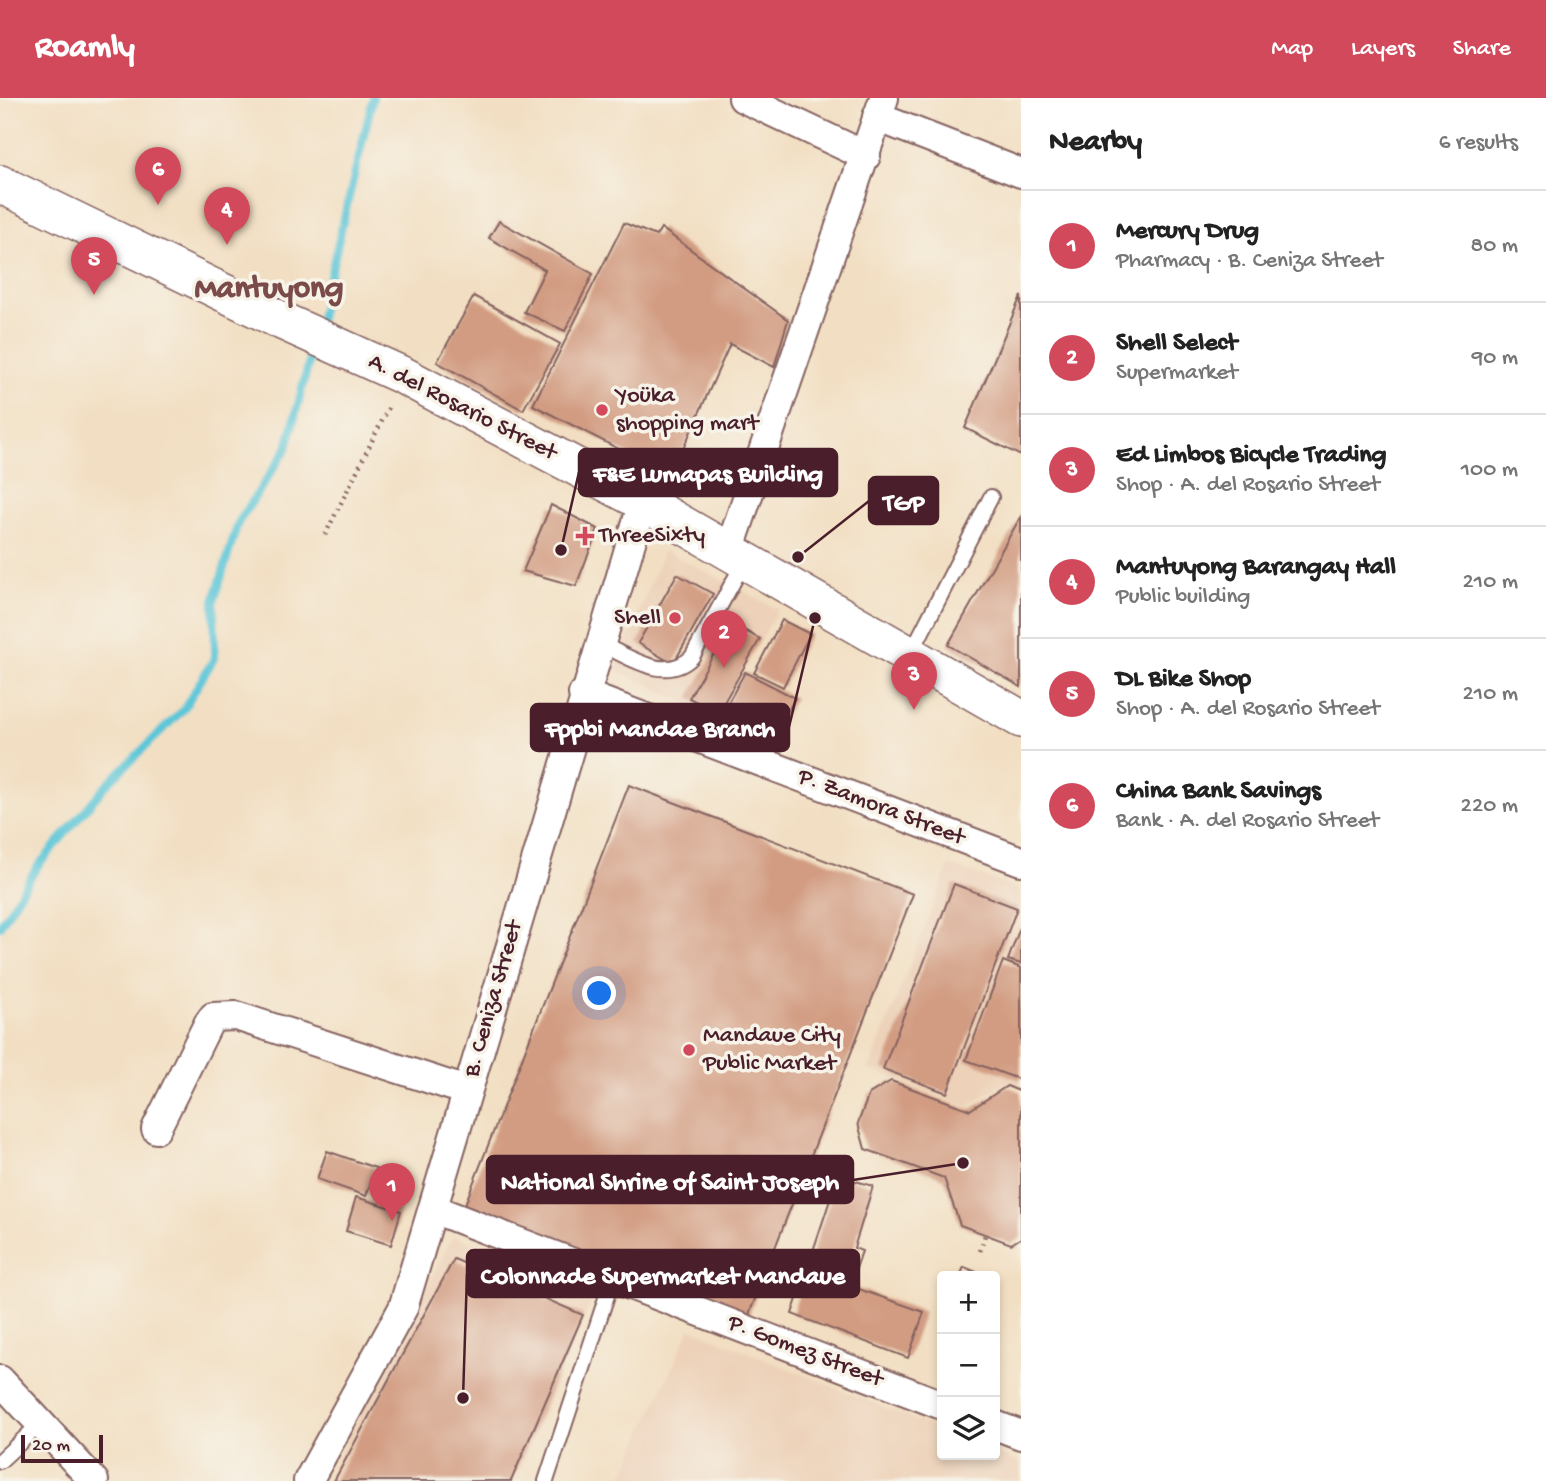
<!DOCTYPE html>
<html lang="en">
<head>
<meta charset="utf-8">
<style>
  :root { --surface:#fff; --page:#f6f6f6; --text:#222; --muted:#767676; --line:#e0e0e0; --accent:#d1495b }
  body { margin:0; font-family:"Gochi Hand",sans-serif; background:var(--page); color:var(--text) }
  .controls { position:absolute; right:21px; bottom:21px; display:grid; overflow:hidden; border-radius:7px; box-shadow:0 4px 10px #0003 }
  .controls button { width:63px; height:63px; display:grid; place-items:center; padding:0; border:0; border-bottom:2px solid var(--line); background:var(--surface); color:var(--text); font:35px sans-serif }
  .scale { position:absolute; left:21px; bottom:18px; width:82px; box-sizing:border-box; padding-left:7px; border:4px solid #4a1f2b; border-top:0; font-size:19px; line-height:24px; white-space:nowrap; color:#4a1f2b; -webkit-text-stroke:5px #f7f3e8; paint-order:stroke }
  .you { position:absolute; left:600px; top:896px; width:24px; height:24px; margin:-18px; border:5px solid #fff; border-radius:50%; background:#1a73e8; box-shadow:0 0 0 10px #1a73e833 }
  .badge { display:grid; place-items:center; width:46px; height:46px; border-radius:50%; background:var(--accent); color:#fff; font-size:23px; font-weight:700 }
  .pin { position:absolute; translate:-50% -58px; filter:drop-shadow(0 2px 4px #0008) }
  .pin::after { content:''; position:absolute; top:37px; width:24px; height:21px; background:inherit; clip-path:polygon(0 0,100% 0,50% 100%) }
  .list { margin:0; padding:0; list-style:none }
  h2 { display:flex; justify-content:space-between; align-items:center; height:91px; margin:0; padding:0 28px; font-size:30px }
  h2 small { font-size:23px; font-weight:400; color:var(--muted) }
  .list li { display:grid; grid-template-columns:46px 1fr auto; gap:21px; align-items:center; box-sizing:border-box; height:112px; padding:0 28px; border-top:2px solid var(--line) }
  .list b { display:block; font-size:26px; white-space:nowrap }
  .list p { margin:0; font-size:23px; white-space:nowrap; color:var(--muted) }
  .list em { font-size:23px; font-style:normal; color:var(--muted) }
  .icon { flex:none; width:38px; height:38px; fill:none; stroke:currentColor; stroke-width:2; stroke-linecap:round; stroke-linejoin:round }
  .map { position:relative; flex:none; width:1021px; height:1383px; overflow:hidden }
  header { display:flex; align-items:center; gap:42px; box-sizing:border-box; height:98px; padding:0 35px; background:var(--accent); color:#fff }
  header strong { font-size:33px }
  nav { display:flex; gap:38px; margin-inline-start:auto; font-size:24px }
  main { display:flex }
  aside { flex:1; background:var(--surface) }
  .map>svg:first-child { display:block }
</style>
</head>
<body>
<header>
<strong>Roamly</strong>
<nav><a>Map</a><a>Layers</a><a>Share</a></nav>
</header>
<main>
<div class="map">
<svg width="1021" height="1383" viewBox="0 0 1021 1383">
  <rect width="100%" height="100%" fill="#f7f3e8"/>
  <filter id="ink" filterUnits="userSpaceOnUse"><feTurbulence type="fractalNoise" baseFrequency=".0143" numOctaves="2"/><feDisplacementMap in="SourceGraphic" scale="14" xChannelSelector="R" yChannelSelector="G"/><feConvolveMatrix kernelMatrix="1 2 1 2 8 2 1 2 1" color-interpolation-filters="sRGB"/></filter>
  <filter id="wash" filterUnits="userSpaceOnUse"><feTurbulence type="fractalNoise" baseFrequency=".00686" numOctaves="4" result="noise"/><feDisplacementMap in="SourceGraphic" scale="28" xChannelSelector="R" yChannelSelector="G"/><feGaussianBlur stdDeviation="1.57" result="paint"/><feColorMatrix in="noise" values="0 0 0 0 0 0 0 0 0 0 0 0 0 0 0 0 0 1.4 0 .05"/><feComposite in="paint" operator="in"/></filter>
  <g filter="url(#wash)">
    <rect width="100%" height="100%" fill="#f2dfc3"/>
    <g fill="#edd2b9">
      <polygon points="664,452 778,511 718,619 615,572"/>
      <polygon points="949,767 1021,792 1021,990 1006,984 967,1009 869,971"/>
      <polygon points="453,1138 596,1193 514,1383 326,1383"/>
      <polygon points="690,1230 942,1333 942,1357 995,1357 995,1354 1021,1365 1021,1383 637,1383 623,1378"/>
    </g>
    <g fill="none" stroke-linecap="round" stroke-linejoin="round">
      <g stroke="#5cc6d8" stroke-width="8">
        <polyline points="318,228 373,0"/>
        <polyline points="0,828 37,769 108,685 183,612 215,559 214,503 238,425 287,350 313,248"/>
      </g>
    </g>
    <g id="blocks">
      <g fill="#d29c82">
        <polygon points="499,123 593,176 565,233 524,214 545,172 489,140"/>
        <polygon points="624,125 656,138 661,130 788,222 774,269 730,246 671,378 533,307"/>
        <polygon points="474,198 560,246 523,312 437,264"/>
        <polygon points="1021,198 1021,358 965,330"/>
        <polygon points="551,407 598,431 576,488 523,473"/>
        <polygon points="1021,418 1021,589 948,547"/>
        <polygon points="677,476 713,496 673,566 638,545"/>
        <polygon points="782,522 810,536 783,589 754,575"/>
        <polygon points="731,525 760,541 718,615 689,600"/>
        <polygon points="745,574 795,600 771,644 719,621"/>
        <polygon points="629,687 913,796 748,1219 464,1109"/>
        <polygon points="954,786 1017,810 947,995 883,971"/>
        <polygon points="1021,827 1021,866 1008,862"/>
        <polygon points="1003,863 1021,870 1021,982 966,962"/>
        <polygon points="891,983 970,1012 1007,988 1021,994 1021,1140 1011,1146 960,1127 944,1080 865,1051 858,1025 869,996"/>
        <polygon points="327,1053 376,1070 366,1098 317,1081"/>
        <polygon points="838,1078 873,1088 854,1150 862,1153 850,1188 924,1214 908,1260 792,1216"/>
        <polygon points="356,1099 401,1113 391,1147 346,1133"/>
        <polygon points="454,1161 583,1217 511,1383 334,1383"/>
        <polygon points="964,1169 986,1178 960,1178"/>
      </g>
    </g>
  </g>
  <g filter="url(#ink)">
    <use href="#blocks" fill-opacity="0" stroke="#856260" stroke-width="2"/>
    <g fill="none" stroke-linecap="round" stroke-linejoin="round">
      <g stroke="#856260" stroke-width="18">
        <g id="service">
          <path d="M 599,545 C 628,558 665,586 692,559 L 744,464"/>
          <polyline points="910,557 991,399"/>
          <polyline points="0,1363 41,1325"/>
          <polyline points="546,1383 613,1179"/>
        </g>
      </g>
      <g stroke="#856260" stroke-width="32">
        <g id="minor">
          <polyline points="743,0 866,58"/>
          <polyline points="877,19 1021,75"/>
          <polyline points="729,453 884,0"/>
          <polyline points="583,596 1021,763"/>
          <polyline points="156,1031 208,926 213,919 236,918 467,993"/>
          <polyline points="433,1111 942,1307"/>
          <polyline points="0,1282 94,1383"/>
          <polyline points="995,1327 1021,1337"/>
          <polyline points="308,1383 403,1210 643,404"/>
        </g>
      </g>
      <g stroke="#856260" stroke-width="40">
        <polyline id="tertiary" points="0,86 282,223 404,278 643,404 1021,621"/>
      </g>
      <g stroke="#856260" stroke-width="4.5" stroke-dasharray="2 5" stroke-linecap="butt">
        <polyline points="325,437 390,307"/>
        <polyline points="980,1153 985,1137"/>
      </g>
      <use href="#service" stroke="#fff" stroke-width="14"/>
      <use href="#minor" stroke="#fff" stroke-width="28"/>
      <use href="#tertiary" stroke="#fff" stroke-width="37"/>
    </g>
  </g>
  <g fill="#d1495b" stroke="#f7f3e8" stroke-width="2.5">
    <circle cx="602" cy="312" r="7"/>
    <path d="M581.5 427.5h7v7h7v7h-7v7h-7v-7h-7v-7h7z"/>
    <circle cx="675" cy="520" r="7"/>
    <circle cx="689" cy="952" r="7"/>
  </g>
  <g text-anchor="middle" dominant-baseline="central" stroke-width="7" stroke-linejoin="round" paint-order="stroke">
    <g font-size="24" fill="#4a1f2b" stroke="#f7f3e8" text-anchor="start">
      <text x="616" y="298">Yoüka<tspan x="616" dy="28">shopping mart</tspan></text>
      <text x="599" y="438">ThreeSixty</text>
      <text x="661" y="520" text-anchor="end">Shell</text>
      <text x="703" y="938">Mandaue City<tspan x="703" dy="28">Public Market</tspan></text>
    </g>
    <g font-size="24" fill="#4a1f2b" stroke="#f7f3e8">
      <text transform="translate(462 310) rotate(27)">A. del Rosario Street</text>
      <text transform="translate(881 710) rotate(21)">P. Zamora Street</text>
      <text transform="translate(494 901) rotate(-74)">B. Ceniza Street</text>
      <text transform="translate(805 1254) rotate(21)">P. Gomez Street</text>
    </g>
    <g font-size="32" font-weight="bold" fill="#7a4b49" stroke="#f7f3e8">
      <text x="269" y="192">Mantuyong</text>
    </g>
  </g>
  <path fill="none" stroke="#4a1f2b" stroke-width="2.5" d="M561 452L579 374M798 459L869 403M815 520L789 629M963 1065L853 1082M463 1300L467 1176"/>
  <g fill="#4a1f2b" stroke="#f7f3e8" stroke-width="2.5">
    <circle cx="561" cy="452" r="7"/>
    <circle cx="798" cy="459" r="7"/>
    <circle cx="815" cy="520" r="7"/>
    <circle cx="963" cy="1065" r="7"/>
    <circle cx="463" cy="1300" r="7"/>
  </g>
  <g fill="#4a1f2b" stroke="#4a1f2b" stroke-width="2.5">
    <rect x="579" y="351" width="258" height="47" rx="7"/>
    <rect x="869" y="379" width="69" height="47" rx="7"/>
    <rect x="531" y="606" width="258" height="47" rx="7"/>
    <rect x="487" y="1058" width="366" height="47" rx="7"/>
    <rect x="467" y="1152" width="392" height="47" rx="7"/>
  </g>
  <g font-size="26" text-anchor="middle" font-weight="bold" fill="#fff">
    <text x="708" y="383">F&amp;E Lumapas Building</text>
    <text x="904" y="412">TGP</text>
    <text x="660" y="638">Fppbi Mandae Branch</text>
    <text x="670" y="1091">National Shrine of Saint Joseph</text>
    <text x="663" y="1185">Colonnade Supermarket Mandaue</text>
  </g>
</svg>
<div class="controls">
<button>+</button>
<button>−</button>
<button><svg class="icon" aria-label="layers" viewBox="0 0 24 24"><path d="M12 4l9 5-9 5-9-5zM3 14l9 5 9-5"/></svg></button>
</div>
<div class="scale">20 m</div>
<div class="you"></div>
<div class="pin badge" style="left:392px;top:1123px">1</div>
<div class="pin badge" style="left:724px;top:570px">2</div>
<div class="pin badge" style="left:914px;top:612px">3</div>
<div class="pin badge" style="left:227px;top:147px">4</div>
<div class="pin badge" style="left:94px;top:197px">5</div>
<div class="pin badge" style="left:158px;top:107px">6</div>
</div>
<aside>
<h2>Nearby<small>6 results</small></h2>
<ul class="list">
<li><span class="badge">1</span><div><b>Mercury Drug</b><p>Pharmacy · B. Ceniza Street</p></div><em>80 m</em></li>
<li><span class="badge">2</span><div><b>Shell Select</b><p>Supermarket</p></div><em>90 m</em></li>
<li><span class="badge">3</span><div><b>Ed Limbos Bicycle Trading</b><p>Shop · A. del Rosario Street</p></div><em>100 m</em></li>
<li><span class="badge">4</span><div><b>Mantuyong Barangay Hall</b><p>Public building</p></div><em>210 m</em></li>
<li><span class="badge">5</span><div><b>DL Bike Shop</b><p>Shop · A. del Rosario Street</p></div><em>210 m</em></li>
<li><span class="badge">6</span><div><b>China Bank Savings</b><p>Bank · A. del Rosario Street</p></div><em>220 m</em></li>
</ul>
</aside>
</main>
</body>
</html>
